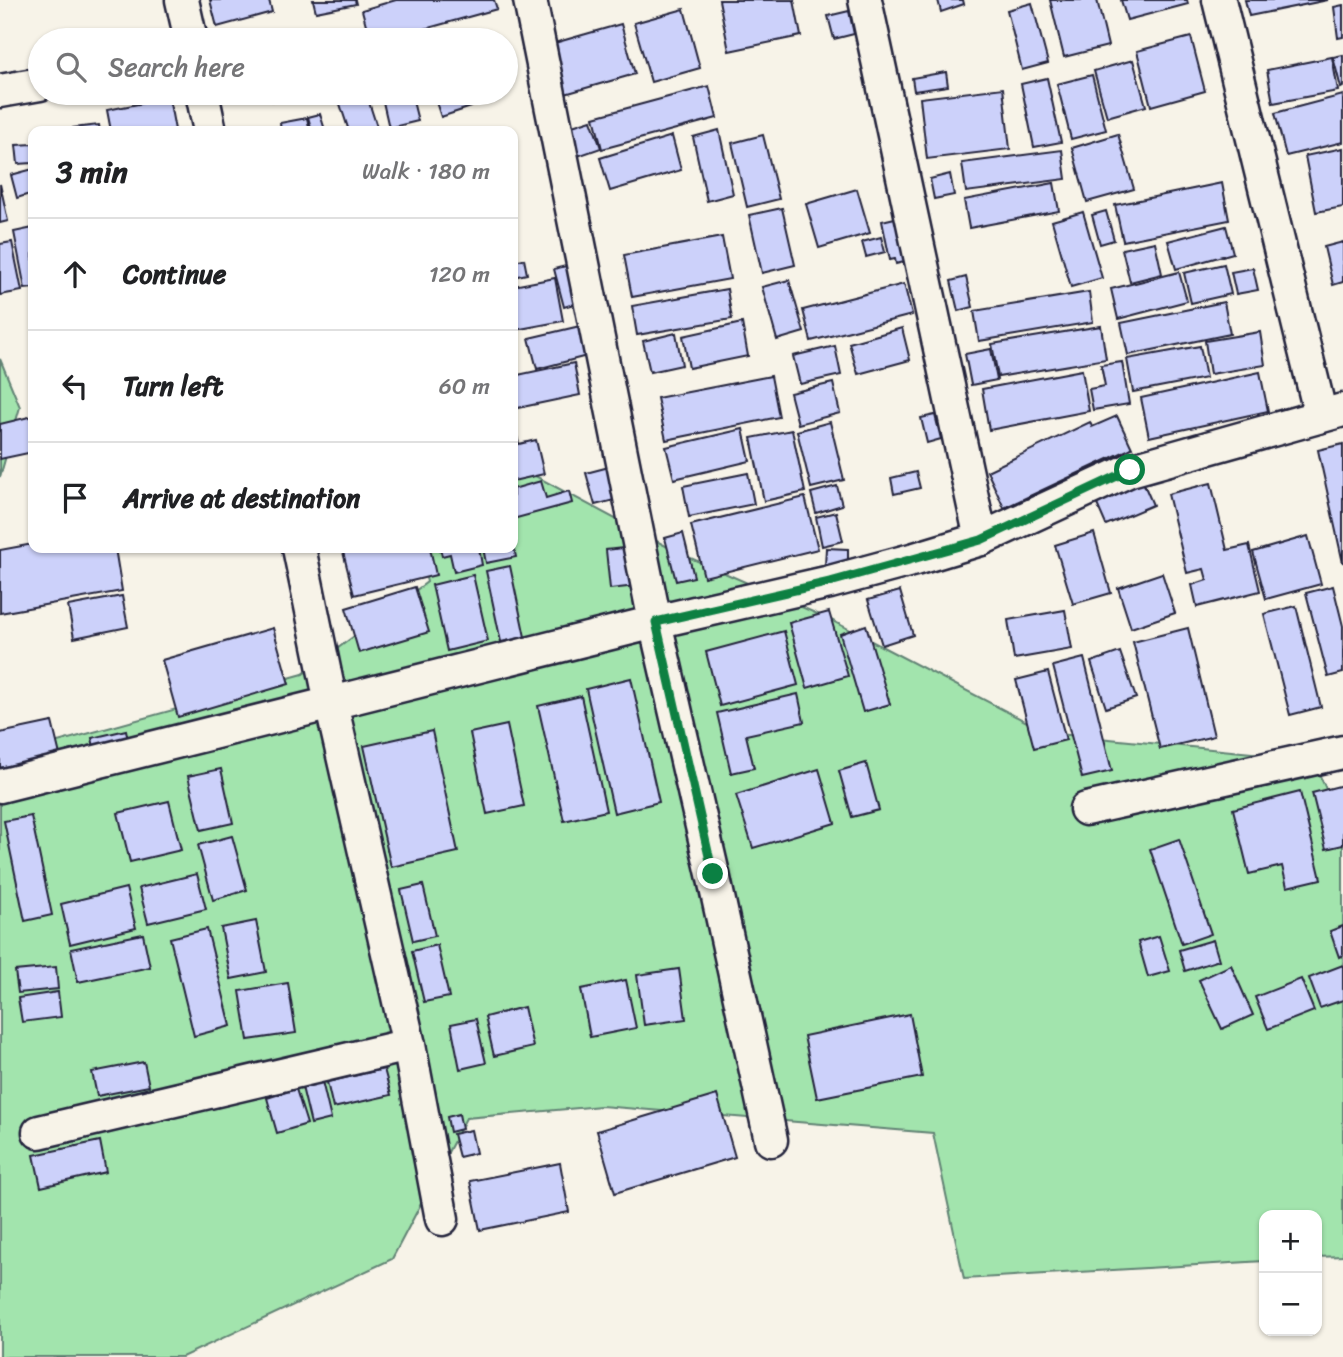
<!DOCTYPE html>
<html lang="en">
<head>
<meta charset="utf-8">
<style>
  :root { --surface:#fff; --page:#f6f6f6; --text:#202124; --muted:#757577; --line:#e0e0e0 }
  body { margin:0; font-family:Sriracha,sans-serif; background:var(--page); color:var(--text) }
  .controls { position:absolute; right:21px; bottom:21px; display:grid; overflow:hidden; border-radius:14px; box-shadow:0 2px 5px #0004 }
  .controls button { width:63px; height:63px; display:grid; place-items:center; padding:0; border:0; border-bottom:2px solid var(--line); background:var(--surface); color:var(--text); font:35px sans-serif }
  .stop { position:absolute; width:21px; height:21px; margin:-16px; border:5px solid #0b8043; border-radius:50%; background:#fff }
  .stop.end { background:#0b8043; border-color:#fff; box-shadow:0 2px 7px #0008 }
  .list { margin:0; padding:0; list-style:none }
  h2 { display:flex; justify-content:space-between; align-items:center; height:91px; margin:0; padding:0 28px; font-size:30px }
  h2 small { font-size:23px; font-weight:400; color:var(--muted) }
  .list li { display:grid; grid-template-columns:46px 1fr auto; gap:21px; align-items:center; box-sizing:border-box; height:112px; padding:0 28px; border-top:2px solid var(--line) }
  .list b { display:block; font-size:26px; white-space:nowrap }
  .list em { font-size:23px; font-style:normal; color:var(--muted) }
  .icon { flex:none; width:38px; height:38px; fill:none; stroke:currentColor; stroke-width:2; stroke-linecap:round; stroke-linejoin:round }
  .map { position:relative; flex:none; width:1343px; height:1357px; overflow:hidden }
  .search { position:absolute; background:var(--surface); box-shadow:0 2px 5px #0004; left:28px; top:28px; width:490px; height:77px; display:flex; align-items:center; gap:18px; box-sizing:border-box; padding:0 24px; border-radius:38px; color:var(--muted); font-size:26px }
  .panel { position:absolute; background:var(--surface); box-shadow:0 2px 5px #0004; left:28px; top:126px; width:490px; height:427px; border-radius:14px }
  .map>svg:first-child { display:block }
</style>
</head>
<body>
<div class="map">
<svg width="1343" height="1357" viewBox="0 0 1343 1357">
  <rect width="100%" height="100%" fill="#f7f3e8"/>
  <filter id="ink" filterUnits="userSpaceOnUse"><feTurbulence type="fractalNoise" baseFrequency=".0143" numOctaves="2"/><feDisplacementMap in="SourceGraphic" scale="14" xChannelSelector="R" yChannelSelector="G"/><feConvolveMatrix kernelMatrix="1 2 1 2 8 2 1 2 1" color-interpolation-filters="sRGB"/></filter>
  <g filter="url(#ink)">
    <g fill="#a2e4ad" stroke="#628374" stroke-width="2">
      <polygon points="0,359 20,407 0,477"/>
      <polygon points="513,464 677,552 831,620 1048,733 1312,759 1343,825 1343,1256 1317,1257 1317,1215 1264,1215 1264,1261 964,1279 933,1133 601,1106 466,1118 392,1259 182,1357 0,1357 0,758 303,674 427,582 419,548 513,548"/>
    </g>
    <g fill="#ccd1fa" stroke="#22223b" stroke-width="2">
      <polygon points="210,0 269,0 272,12 217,27"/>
      <polygon points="313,0 355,0 356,4 316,12"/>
      <polygon points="396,0 494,0 497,9 385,40 370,40 362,10"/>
      <polygon points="719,0 794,0 801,36 729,51"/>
      <polygon points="938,0 963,0 964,4 941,12"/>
      <polygon points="1050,0 1097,0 1108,46 1064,57"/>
      <polygon points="1121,0 1187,0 1188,4 1127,20"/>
      <polygon points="1245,0 1328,0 1249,16"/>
      <polygon points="1032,3 1048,63 1022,70 1007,10"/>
      <polygon points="1343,5 1343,37 1338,38 1334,7"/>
      <polygon points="684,9 700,68 651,82 634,23"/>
      <polygon points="849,11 854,34 834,39 828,16"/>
      <polygon points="621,24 635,74 565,94 551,44"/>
      <polygon points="1191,37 1205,91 1151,106 1137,51"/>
      <polygon points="1343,55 1343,87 1341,88 1333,57"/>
      <polygon points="1332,57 1338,91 1273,103 1267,70"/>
      <polygon points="1133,60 1146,106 1107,117 1094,71"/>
      <polygon points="946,72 948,86 914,91 912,78"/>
      <polygon points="1092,75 1106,130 1071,139 1057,84"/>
      <polygon points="1047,78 1061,142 1034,147 1021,84"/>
      <polygon points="709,86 717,118 602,149 594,117"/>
      <polygon points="1003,88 1010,149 927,159 920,98"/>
      <polygon points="272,93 315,93 273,101"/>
      <polygon points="355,93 366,93 377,127 365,131 349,131 338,98"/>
      <polygon points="381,93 411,93 418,121 389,128"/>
      <polygon points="433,93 466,93 471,107 441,117"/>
      <polygon points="1343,95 1343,142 1286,156 1275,113"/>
      <polygon points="169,98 175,130 111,131 107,110"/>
      <polygon points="320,114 325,130 312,131 308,117"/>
      <polygon points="307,118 310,131 281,131 280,123"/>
      <polygon points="591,120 601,148 572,158 563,129"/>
      <polygon points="99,125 100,131 73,131 73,128"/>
      <polygon points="719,130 733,194 707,201 693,137"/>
      <polygon points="1118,134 1134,189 1087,202 1072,148"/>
      <polygon points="763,135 779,199 747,207 732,143"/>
      <polygon points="672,136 681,170 610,191 600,158"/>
      <polygon points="33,144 33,163 18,164 16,145"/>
      <polygon points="1343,148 1343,207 1316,212 1305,156"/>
      <polygon points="1062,150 1066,179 966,192 962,163"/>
      <polygon points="33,169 33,193 17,198 11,175"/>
      <polygon points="950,174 954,195 934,199 930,179"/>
      <polygon points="1054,183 1059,211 969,228 964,200"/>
      <polygon points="1222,183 1229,220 1123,241 1115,205"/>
      <polygon points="0,184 8,221 0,223"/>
      <polygon points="857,189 870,233 819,248 806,204"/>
      <polygon points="782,208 795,265 762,273 749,215"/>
      <polygon points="1106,211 1114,240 1100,244 1092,215"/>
      <polygon points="1083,212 1102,278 1071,287 1052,221"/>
      <polygon points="899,217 908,261 896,264 895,259 890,260 882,221"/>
      <polygon points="1226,226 1233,253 1176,269 1168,241"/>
      <polygon points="33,228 33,288 25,289 14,232"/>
      <polygon points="722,237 730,279 632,297 624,255"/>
      <polygon points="881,237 885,252 866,257 862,242"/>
      <polygon points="12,242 22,291 0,295 0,244"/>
      <polygon points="1155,242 1162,274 1130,282 1122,249"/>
      <polygon points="1343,242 1343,282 1333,285 1324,247"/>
      <polygon points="524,259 527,274 513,277 513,261"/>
      <polygon points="1224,264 1231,294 1191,303 1184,273"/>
      <polygon points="570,265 580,302 564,307 554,269"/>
      <polygon points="1253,268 1258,290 1236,294 1231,272"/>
      <polygon points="1179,272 1187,301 1118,319 1111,289"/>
      <polygon points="966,277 973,307 958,311 951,281"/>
      <polygon points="555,278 563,321 515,330 513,319 513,286"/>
      <polygon points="789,280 804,332 777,340 762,287"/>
      <polygon points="904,284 912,315 811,341 803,310"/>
      <polygon points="727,289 732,319 637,335 632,306"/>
      <polygon points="1089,292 1093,322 979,341 974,311"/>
      <polygon points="1224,302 1230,334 1128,355 1121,323"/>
      <polygon points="742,323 748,356 689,368 683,336"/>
      <polygon points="580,326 587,356 537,369 529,338"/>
      <polygon points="1101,326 1106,359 998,377 992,344"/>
      <polygon points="902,328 910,360 858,374 849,343"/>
      <polygon points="1260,332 1265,365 1210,374 1205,341"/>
      <polygon points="676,333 682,365 650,372 643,341"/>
      <polygon points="835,346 841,375 800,384 793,356"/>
      <polygon points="1200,346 1206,378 1133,392 1127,359"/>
      <polygon points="991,349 997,380 971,385 965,354"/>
      <polygon points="1122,362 1129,404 1093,410 1089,389 1105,386 1101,365"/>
      <polygon points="574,363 580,395 513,409 513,376"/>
      <polygon points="1082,370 1089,411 989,430 982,389"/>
      <polygon points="1260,372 1268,411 1149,437 1141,398"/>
      <polygon points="771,376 779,417 666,440 657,398"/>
      <polygon points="833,383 840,413 798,424 790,393"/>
      <polygon points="935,415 941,439 927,443 921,418"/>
      <polygon points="33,416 33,452 0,459 0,424"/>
      <polygon points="1117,416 1132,448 1004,508 987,471 1090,422 1092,427"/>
      <polygon points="513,421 519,444 536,440 544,474 513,481"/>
      <polygon points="830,422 844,480 811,488 797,431"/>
      <polygon points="743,429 750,461 674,479 666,447"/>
      <polygon points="792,430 805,492 764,501 751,438"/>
      <polygon points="1343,444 1343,563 1318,450"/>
      <polygon points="609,467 618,499 595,505 586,473"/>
      <polygon points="916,472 920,488 894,494 891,478"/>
      <polygon points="748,473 754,504 689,517 683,486"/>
      <polygon points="541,481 546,498 569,491 572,503 513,519 513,489"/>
      <polygon points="1143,482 1153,505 1106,525 1096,502"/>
      <polygon points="1211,483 1227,550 1249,545 1260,591 1197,607 1192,585 1207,580 1204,569 1187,573 1168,494"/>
      <polygon points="837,486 842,505 816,513 811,493"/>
      <polygon points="805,497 818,549 704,577 691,525"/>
      <polygon points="836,512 843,541 822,546 816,517"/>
      <polygon points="683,533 694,577 676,581 665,538"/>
      <polygon points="1094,533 1111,593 1073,604 1055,545"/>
      <polygon points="1308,536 1321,584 1266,599 1253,552"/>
      <polygon points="33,544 33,548 115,548 122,591 0,613 0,550"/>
      <polygon points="513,544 516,557 486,563 483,548 513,548"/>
      <polygon points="632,547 636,586 610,589 606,550"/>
      <polygon points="342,548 430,548 436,575 354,595"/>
      <polygon points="440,548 479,548 482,565 454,572 450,554 442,556"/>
      <polygon points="826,548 848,549 848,567 825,566"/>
      <polygon points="510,566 525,637 501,642 486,571"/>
      <polygon points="1162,573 1175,613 1131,628 1118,588"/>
      <polygon points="473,575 488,641 447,651 432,585"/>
      <polygon points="1333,586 1343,626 1343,673 1328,677 1306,593"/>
      <polygon points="415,587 429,632 359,653 346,608"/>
      <polygon points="900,591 913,635 882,645 868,600"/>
      <polygon points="122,596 128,627 74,638 68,606"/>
      <polygon points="1296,606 1321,707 1290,715 1264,614"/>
      <polygon points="1065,610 1072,649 1014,659 1008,620"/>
      <polygon points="829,612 848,676 807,688 789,623"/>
      <polygon points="866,625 890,704 863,712 840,634"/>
      <polygon points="273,628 289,684 178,717 162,660"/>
      <polygon points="1188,628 1214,736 1160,749 1133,642"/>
      <polygon points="784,631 798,685 720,706 706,652"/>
      <polygon points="1120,652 1136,698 1106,708 1091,662"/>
      <polygon points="1084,658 1112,771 1082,778 1053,666"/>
      <polygon points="1048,672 1066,740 1034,748 1016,680"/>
      <polygon points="631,678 659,802 614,813 586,689"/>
      <polygon points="798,694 804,722 746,735 754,768 731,773 717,713"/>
      <polygon points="581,696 606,811 564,821 538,706"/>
      <polygon points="52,722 60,755 0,768 0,733"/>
      <polygon points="507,725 524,806 487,814 470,733"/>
      <polygon points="126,730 129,745 95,752 92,738"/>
      <polygon points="432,731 458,852 391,867 364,746"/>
      <polygon points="866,763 879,810 852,817 839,771"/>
      <polygon points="221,769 233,823 201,830 188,776"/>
      <polygon points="819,769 835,823 753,848 736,795"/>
      <polygon points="1343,785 1343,845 1326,849 1312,793"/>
      <polygon points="1300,792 1321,879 1287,887 1282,866 1249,874 1233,809"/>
      <polygon points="169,801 181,850 130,862 118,813"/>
      <polygon points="31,816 52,915 25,921 4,821"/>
      <polygon points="232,836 247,890 213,900 198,845"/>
      <polygon points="1179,839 1211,934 1182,944 1150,849"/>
      <polygon points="197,874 206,909 148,923 139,888"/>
      <polygon points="423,885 435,936 413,941 401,890"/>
      <polygon points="126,888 136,928 70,944 61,904"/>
      <polygon points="256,921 266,972 231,979 221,928"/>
      <polygon points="1343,926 1343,955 1339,957 1330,931"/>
      <polygon points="207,929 231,1026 194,1036 170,938"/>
      <polygon points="143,934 150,967 78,982 71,949"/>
      <polygon points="1159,936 1170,971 1148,977 1138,942"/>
      <polygon points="1213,940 1219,960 1185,971 1179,950"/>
      <polygon points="437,945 449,997 424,1002 412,951"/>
      <polygon points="1231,965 1253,1015 1222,1029 1199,980"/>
      <polygon points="1343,965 1343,1000 1320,1008 1309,978"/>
      <polygon points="56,967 58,989 18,993 15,971"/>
      <polygon points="679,969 686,1019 644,1025 637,975"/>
      <polygon points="1301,979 1314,1011 1268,1029 1255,997"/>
      <polygon points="626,980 636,1028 590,1037 581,989"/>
      <polygon points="288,983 296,1033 248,1040 240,991"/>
      <polygon points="58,992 61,1017 22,1022 18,998"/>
      <polygon points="524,1007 533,1047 494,1056 485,1017"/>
      <polygon points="910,1014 922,1077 817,1098 804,1036"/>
      <polygon points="476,1019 486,1063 460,1069 451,1024"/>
      <polygon points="144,1062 149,1086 97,1096 92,1072"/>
      <polygon points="384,1069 391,1095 333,1108 327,1082"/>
      <polygon points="322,1081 331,1119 311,1124 302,1087"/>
      <polygon points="296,1089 307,1124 277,1133 267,1098"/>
      <polygon points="717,1095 735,1157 615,1193 597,1131"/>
      <polygon points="459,1114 462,1129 450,1132 447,1117"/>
      <polygon points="471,1130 476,1153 459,1157 453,1134"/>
      <polygon points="100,1141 106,1172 41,1187 34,1155"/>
      <polygon points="560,1163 569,1212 480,1230 470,1181"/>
    </g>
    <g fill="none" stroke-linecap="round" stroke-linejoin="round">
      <g stroke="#22223b" stroke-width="37">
        <g id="minor">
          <polyline points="182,0 191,40"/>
          <polyline points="530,0 655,622 713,874 771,1140"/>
          <polyline points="865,0 981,539"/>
          <polyline points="1219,0 1321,416"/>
          <polyline points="0,91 40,84"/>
          <polyline points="202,93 210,131"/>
          <polyline points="299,548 331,703 409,1045 442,1219"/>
          <polyline points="0,786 655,622 830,582 915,559 981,539 1130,470 1343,410"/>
          <polyline points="1086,809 1343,752"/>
          <polyline points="39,1132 409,1045"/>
        </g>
      </g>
      <use href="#minor" stroke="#f7f3e8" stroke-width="32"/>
    </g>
  </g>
  <g fill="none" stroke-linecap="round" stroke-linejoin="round" filter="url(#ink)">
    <polyline stroke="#0b8043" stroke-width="9" points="713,874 656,622 830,582 981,540 1130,470"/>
  </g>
</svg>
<div class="controls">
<button>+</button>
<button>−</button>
</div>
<div class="stop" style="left:1130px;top:470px"></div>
<div class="stop end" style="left:713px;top:874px"></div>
<div class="search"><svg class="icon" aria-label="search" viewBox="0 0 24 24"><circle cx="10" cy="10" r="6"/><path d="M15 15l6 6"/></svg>Search here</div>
<section class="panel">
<h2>3 min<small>Walk · 180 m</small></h2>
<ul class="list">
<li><svg class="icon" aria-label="ahead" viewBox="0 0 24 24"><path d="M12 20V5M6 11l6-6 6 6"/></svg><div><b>Continue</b></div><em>120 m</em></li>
<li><svg class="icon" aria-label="left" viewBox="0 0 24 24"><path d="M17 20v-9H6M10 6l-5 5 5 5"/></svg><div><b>Turn left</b></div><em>60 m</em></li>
<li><svg class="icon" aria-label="arrive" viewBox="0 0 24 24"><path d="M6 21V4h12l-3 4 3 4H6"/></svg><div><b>Arrive at destination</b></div></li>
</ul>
</section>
</div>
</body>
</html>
